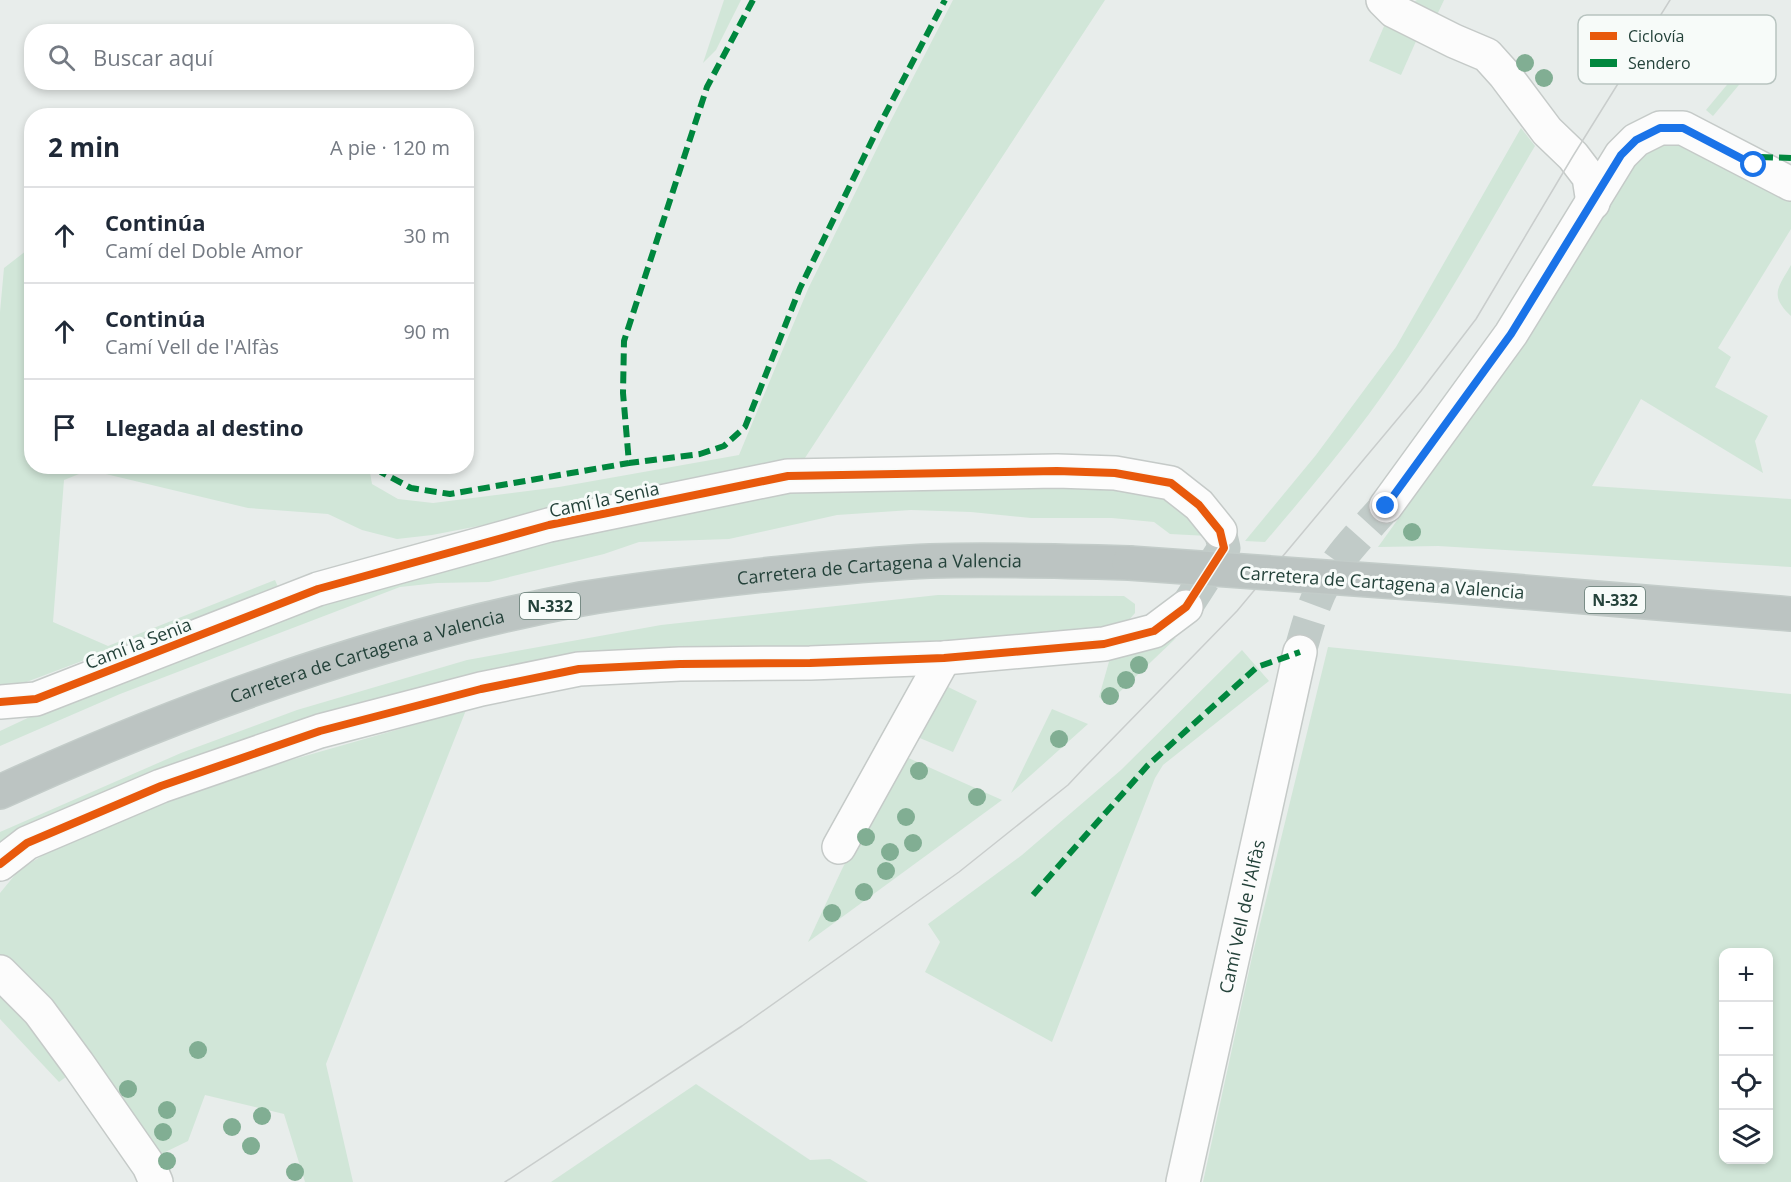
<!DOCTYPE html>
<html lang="es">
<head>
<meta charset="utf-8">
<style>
  :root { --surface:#fff; --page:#f6f6f7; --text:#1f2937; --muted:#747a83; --line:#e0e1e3 }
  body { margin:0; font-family:"Open Sans",sans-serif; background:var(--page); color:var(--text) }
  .controls { position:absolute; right:18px; bottom:18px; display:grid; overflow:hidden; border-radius:12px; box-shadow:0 3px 9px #0003 }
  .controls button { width:54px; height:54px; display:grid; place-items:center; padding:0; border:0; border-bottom:2px solid var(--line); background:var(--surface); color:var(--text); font:30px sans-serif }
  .stop { position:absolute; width:18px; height:18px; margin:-14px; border:4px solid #1a73e8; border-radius:50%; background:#fff }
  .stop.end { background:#1a73e8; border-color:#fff; box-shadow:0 2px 6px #0008 }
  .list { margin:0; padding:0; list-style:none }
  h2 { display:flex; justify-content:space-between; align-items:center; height:78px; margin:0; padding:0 24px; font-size:26px }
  h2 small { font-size:20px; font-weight:400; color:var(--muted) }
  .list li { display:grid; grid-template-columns:39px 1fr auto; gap:18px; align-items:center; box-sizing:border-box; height:96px; padding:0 24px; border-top:2px solid var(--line) }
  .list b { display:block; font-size:22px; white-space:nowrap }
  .list p { margin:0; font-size:20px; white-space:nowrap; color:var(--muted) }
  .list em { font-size:20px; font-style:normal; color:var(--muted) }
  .icon { flex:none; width:33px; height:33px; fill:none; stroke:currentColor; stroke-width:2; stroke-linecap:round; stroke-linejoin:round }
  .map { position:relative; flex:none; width:1791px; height:1182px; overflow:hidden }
  .search { position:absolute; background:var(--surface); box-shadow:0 3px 9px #0003; left:24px; top:24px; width:450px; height:66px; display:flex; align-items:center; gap:15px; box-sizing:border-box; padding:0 21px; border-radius:24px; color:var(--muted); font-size:22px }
  .panel { position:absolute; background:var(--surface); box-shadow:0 3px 9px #0003; left:24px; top:108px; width:450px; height:366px; border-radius:24px }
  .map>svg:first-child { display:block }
</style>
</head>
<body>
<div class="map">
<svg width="1791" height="1182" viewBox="0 0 1791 1182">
  <rect width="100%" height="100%" fill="#e8edeb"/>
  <g fill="#d1e6d8" fill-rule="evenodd">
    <polygon points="724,0 741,0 716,50 703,63"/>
    <polygon points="953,0 1105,0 801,464 432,535 397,539 362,530 328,514 248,508 89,470 64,480 53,622 108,646 275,580 278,587 0,692 0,312 4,268 31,247 32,466 369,467 372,484 398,499 433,503 559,487 739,455 808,289 886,130"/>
    <polygon points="1417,0 1444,0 1437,15 1411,4"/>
    <polygon points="1385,24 1417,39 1401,75 1369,61"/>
    <polygon points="1736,74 1743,80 1713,116 1706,110"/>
    <path d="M 1521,128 L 1535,146 C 1482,236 1431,330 1369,414 C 1336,458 1301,500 1265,542 L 1245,541 L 1316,455 L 1396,347 Z"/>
    <polygon points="1676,139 1791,195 1791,229 1718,348 1731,357 1715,387 1768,416 1755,441 1763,473 1641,399 1592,486 1791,499 1791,567 1438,546 1378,547 1476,411 1637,159 1652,147"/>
    <path d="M 1791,265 L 1791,316 C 1769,295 1778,288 1791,265 Z"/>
    <polygon points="1108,480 1179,501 1208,536 1170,534 1154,522 1112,518 1031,518 971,512 911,510 837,515 729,539 639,542 604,554 489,582 437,583 400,587 120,694 0,746 0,731 100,684 213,638 564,531 794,486"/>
    <polygon points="938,595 1124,596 1135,604 1135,613 1122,628 875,647 621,652 56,817 0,842 0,832 181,753 297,710 467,660 661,625"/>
    <polygon points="1176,638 1108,703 1099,697 1112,651"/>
    <path d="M 1328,647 L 1791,694 L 1791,1182 L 1203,1182 L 1252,957 ZM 1724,952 L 1768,952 L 1768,1160 L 1724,1160 Z"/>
    <polygon points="1242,650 1269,681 1163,765 1155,778 1052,1042 925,972 940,942 928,924 1022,855 1121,770"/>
    <polygon points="944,685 977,701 953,752 915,736"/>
    <polygon points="1052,709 1088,724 1011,793"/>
    <polygon points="466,710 326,1064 353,1182 305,1182 284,1114 205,1095 188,1141 151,1159 0,955 0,893 19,870 66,841 214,782"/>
    <polygon points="904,756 1002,800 808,942 843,867"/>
    <polygon points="0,984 74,1071 59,1082 0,1019"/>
    <polygon points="696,1084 810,1160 830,1159 868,1182 551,1182"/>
  </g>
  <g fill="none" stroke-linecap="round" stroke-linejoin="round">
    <g stroke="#c1cbc8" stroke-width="33" stroke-dasharray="33 16" stroke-linecap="butt">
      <polyline points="1186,607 1224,548 1220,531"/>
      <path d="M 1300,652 C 1307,628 1313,604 1325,582 C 1340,554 1365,530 1386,506"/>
    </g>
    <g stroke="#c5cac8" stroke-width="36">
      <g id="minor">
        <polyline points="1383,0 1394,11 1454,41 1487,55 1505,75 1547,131 1573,156 1589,177 1593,203"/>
        <polyline points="1386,506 1511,334 1621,155 1636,140 1660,128 1683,128 1791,184"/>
        <polyline points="0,702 36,699 318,589 549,525 788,476 1057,471 1115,473 1171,483 1199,505 1220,531"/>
        <polyline points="839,847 944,658"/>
        <polyline points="0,864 27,843 161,786 320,731 481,689 579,669 680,664 810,663 944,658 1104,644 1154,631 1186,607"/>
        <polyline points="0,972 39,1011 78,1064 149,1166 156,1182"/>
        <path id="s1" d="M 1183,1182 L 1300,652"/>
      </g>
    </g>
    <g stroke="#c3ccc9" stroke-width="36">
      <g id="highway">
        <polyline points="1439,585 1791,614"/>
        <path id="s2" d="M 0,792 C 186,707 380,637 581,599 C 645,588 709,581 773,574 C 825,569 877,563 930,561 C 996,559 1063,561 1129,563"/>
      </g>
    </g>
    <use href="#minor" stroke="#fcfcfc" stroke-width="33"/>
    <use href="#highway" stroke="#bcc4c2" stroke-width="33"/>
    <polyline stroke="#c9cdcc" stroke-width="1.5" points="505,1182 742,1026 959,872 1068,785 1083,769 1237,611 1421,391 1476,319 1573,156 1670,0"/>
    <g stroke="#c3ccc9" stroke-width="36" stroke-linecap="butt">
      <polyline id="highway-bridge" points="1129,563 1439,585"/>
    </g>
    <use href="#highway-bridge" stroke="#bcc4c2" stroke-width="33"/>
    <g stroke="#00873e" stroke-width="6" stroke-dasharray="12 6" stroke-linecap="butt">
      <polyline points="753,0 707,87 624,341 623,393 629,463 700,454 724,446 745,427 800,288 879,126 945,0"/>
      <polyline points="1761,157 1791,158"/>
      <polyline points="380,466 381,472 411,488 450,494 629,463"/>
      <polyline points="1033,895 1148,765 1257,667 1300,652"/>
    </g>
    <g stroke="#f7fbf9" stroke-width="11">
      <polyline id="cycleway" points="0,702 36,699 318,589 549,525 788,476 1057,471 1115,473 1171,483 1199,505 1220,531 1224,548 1186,607 1154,631 1104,644 944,658 810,663 680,664 579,669 481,689 320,731 161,786 27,843 0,864"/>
    </g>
    <use href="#cycleway" stroke="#e8590c" stroke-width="8"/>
  </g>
  <g fill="#81ae93">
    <circle cx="1525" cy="63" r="9"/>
    <circle cx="1544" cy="78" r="9"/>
    <circle cx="1412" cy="532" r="9"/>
    <circle cx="1139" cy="665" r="9"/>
    <circle cx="1126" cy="680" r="9"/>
    <circle cx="1110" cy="696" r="9"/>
    <circle cx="1059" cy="739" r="9"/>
    <circle cx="919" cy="771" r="9"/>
    <circle cx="977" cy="797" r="9"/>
    <circle cx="906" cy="817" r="9"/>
    <circle cx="866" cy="837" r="9"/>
    <circle cx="913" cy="843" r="9"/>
    <circle cx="890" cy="852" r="9"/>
    <circle cx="886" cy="871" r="9"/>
    <circle cx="864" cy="892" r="9"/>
    <circle cx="832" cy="913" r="9"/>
    <circle cx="198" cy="1050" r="9"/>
    <circle cx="128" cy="1089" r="9"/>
    <circle cx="167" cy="1110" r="9"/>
    <circle cx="262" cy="1116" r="9"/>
    <circle cx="232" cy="1127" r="9"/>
    <circle cx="163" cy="1132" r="9"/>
    <circle cx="251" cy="1146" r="9"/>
    <circle cx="167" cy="1161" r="9"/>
    <circle cx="295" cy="1172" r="9"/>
  </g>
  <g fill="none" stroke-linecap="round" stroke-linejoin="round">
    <polyline stroke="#1a73e8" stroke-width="8" points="1386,506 1511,334 1621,155 1636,140 1660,128 1683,128 1754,165"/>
  </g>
  <g text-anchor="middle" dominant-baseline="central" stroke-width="6" stroke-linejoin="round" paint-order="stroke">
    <g fill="#f7fbf9" stroke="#637a73" stroke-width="1.5">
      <rect x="1585" y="587" width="60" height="26" rx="4.5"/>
      <rect x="520" y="593" width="60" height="26" rx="4.5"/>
    </g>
    <g font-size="16" font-weight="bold" fill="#24423a">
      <text x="1615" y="600">N-332</text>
      <text x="550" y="606">N-332</text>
    </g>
    <g font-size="18" fill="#24423a" stroke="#f7fbf9">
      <text transform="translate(604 499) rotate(-12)">Camí la Senia</text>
      <text stroke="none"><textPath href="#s2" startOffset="914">Carretera de Cartagena a Valencia</textPath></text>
      <text transform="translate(1382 582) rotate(4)">Carretera de Cartagena a Valencia</text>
      <text transform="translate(138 643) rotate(-21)">Camí la Senia</text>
      <text stroke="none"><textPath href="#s2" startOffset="392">Carretera de Cartagena a Valencia</textPath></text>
      <text stroke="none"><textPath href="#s1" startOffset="272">Camí Vell de l'Alfàs</textPath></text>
    </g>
  </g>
  <rect x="1578" y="15" width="198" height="69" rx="9" fill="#f7fbf9" stroke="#b8c4c0" stroke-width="1.5"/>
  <rect x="1590" y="32" width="27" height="8" fill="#e8590c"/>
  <rect x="1590" y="59" width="27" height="8" fill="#00873e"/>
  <g font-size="16" fill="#24423a">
    <text x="1628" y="42">Ciclovía</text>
    <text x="1628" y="69">Sendero</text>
  </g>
</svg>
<div class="controls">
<button>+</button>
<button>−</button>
<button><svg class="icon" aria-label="locate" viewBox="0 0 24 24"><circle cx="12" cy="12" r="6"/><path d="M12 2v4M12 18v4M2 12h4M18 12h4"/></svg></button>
<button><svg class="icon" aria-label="layers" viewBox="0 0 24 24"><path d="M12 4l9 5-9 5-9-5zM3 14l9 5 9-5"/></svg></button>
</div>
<div class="stop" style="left:1754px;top:165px"></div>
<div class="stop end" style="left:1386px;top:506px"></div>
<div class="search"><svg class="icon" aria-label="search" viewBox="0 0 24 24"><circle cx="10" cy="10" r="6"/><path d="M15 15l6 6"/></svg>Buscar aquí</div>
<section class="panel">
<h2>2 min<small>A pie · 120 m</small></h2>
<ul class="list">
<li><svg class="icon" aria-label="ahead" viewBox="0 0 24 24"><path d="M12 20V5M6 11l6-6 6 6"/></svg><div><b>Continúa</b><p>Camí del Doble Amor</p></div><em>30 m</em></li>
<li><svg class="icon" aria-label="ahead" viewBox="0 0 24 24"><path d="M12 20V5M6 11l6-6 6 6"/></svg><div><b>Continúa</b><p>Camí Vell de l'Alfàs</p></div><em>90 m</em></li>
<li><svg class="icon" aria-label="arrive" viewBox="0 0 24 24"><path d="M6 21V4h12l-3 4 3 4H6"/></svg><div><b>Llegada al destino</b></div></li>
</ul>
</section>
</div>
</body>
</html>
